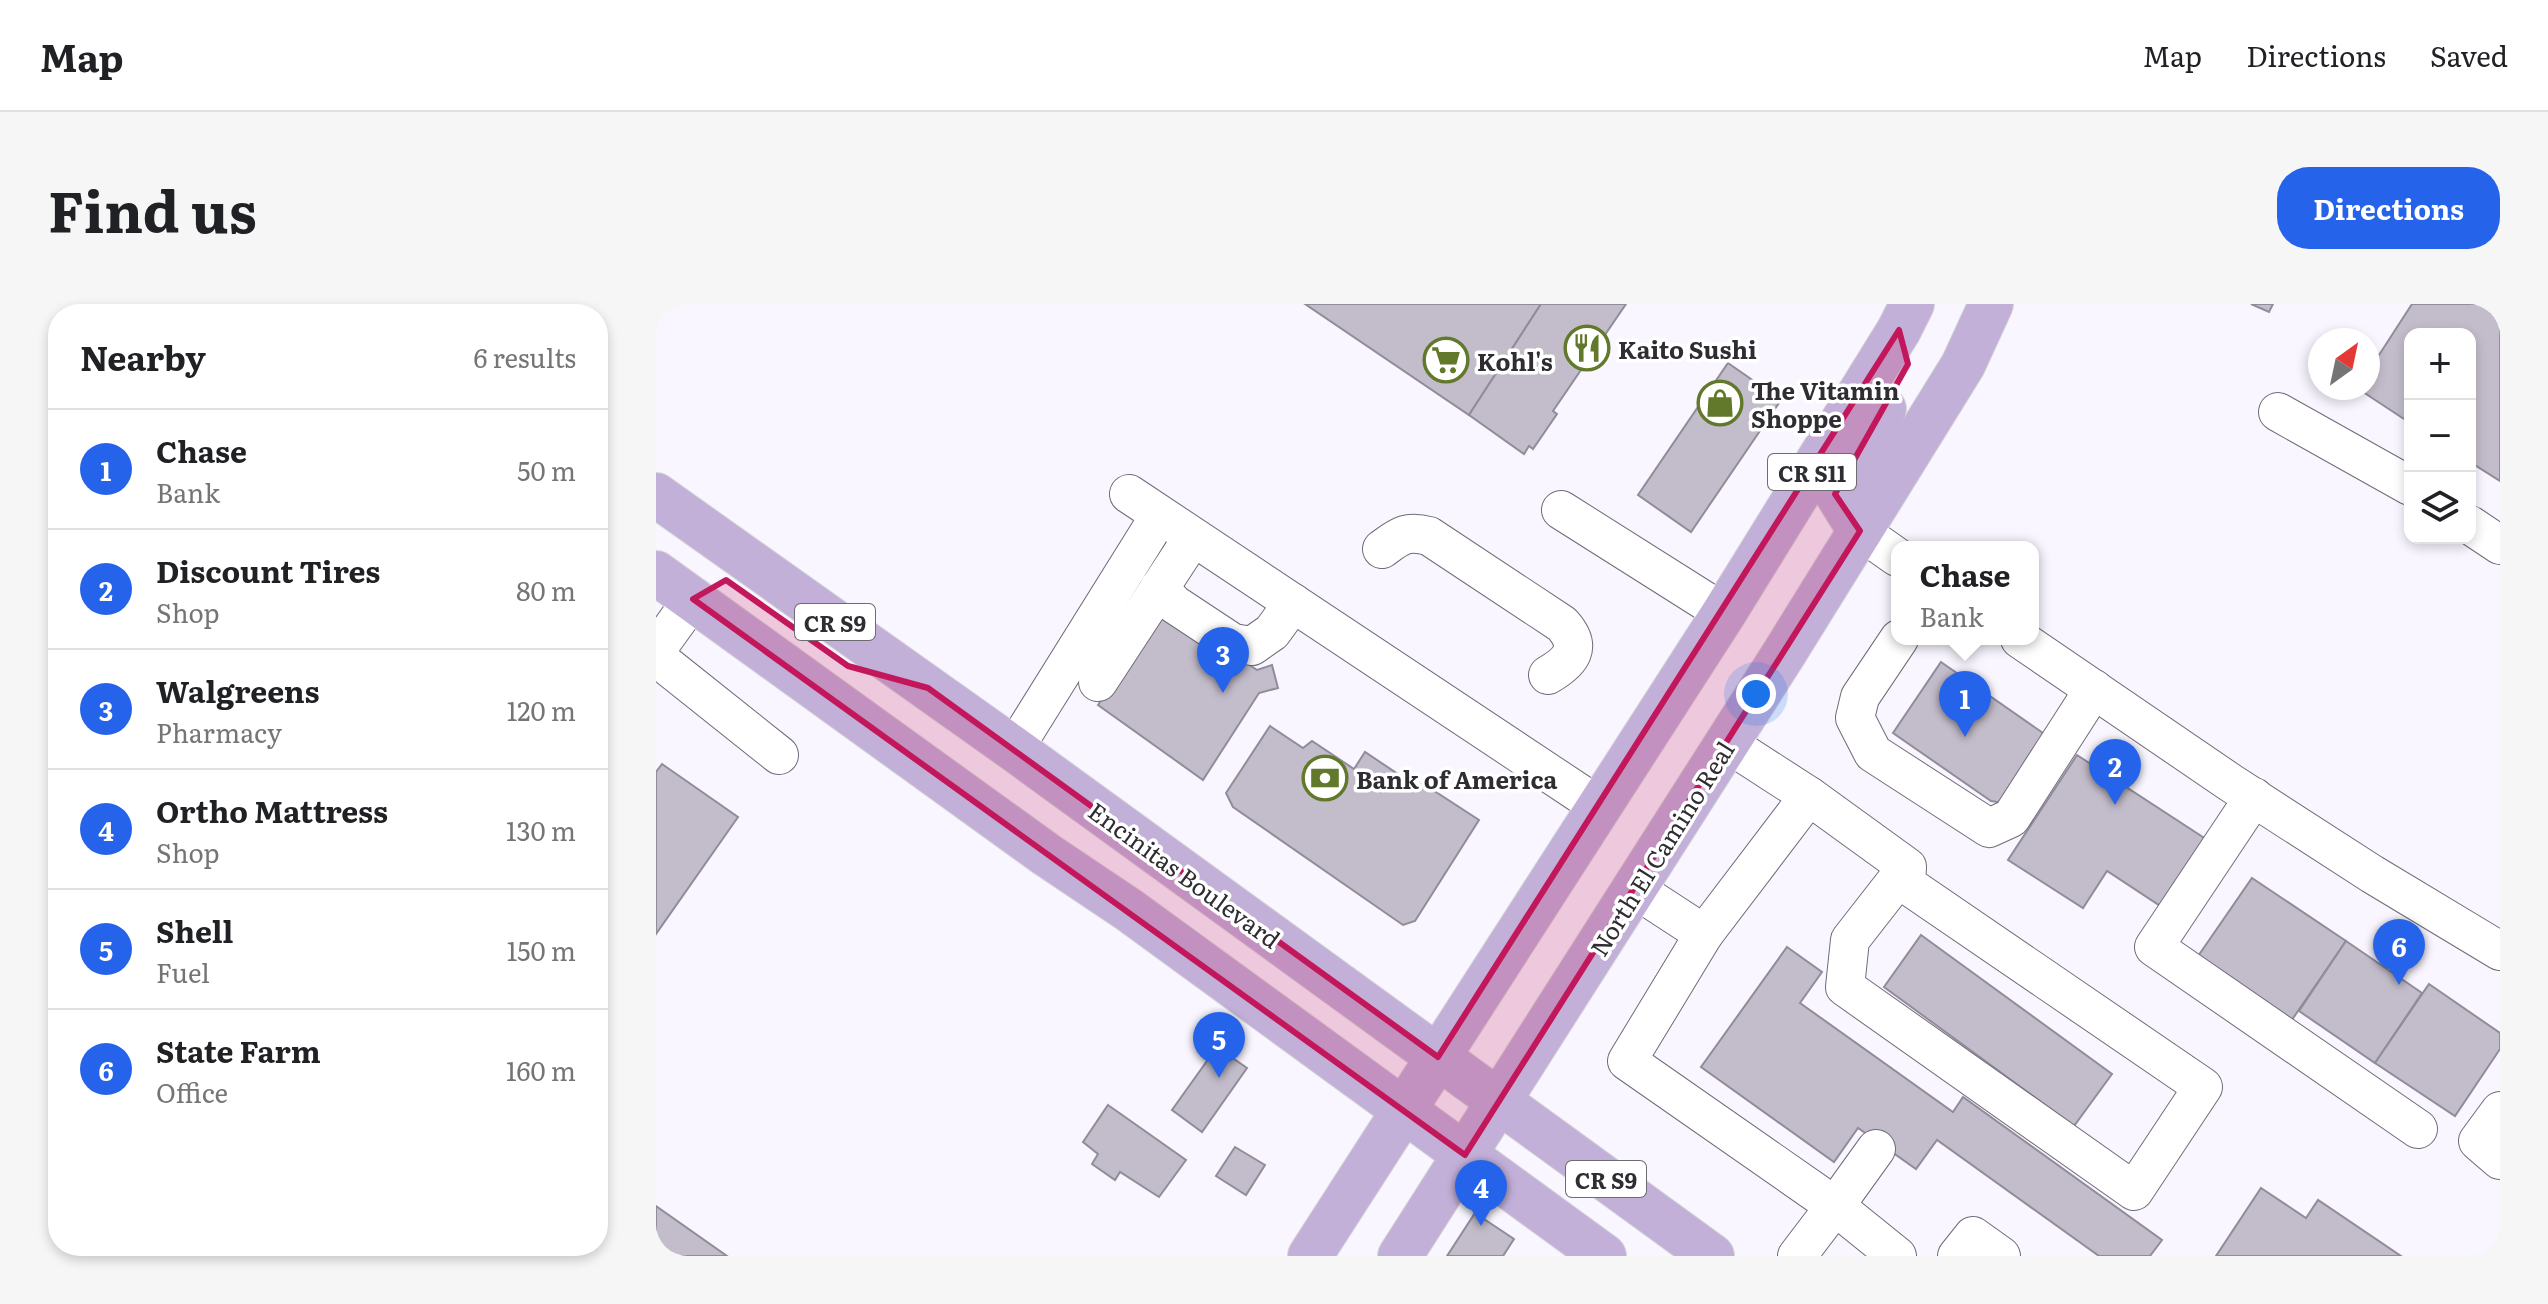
<!DOCTYPE html>
<html lang="en">
<head>
<meta charset="utf-8">
<style>
  :root { --surface:#fff; --page:#f6f6f6; --text:#202124; --muted:#757577; --line:#e0e0e0; --accent:#2563eb }
  body { margin:0; font-family:Literata,serif; background:var(--page); color:var(--text) }
  .controls { position:absolute; right:24px; top:24px; display:grid; overflow:hidden; border-radius:16px; box-shadow:0 4px 12px #0003 }
  .controls button { width:72px; height:72px; display:grid; place-items:center; padding:0; border:0; border-bottom:2px solid var(--line); background:var(--surface); color:var(--text); font:40px sans-serif }
  .compass { position:absolute; left:1652px; top:24px; width:72px; height:72px; border-radius:50%; background:var(--surface); box-shadow:0 4px 12px #0003; rotate:33deg }
  .you { position:absolute; left:1100px; top:390px; width:28px; height:28px; margin:-20px; border:6px solid #fff; border-radius:50%; background:#1a73e8; box-shadow:0 0 0 12px #1a73e833 }
  .badge { display:grid; place-items:center; width:52px; height:52px; border-radius:50%; background:var(--accent); color:#fff; font-size:26px; font-weight:700 }
  .pin { position:absolute; translate:-50% -66px; filter:drop-shadow(0 2px 4px #0008) }
  .pin::after { content:''; position:absolute; top:42px; width:28px; height:24px; background:inherit; clip-path:polygon(0 0,100% 0,50% 100%) }
  .popup { position:absolute; left:1235px; top:237px; width:148px; height:104px; box-sizing:border-box; display:grid; place-content:center; border-radius:16px; background:var(--surface); filter:drop-shadow(0 2px 6px #0005); font-size:26px; white-space:nowrap; color:var(--muted) }
  .popup b { font-size:30px; color:var(--text) }
  .popup::after { content:''; position:absolute; left:50%; top:100%; margin-left:-16px; border:16px solid transparent; border-top-color:var(--surface) }
  .list { margin:0; padding:0; list-style:none }
  h2 { display:flex; justify-content:space-between; align-items:center; height:104px; margin:0; padding:0 32px; font-size:34px }
  h2 small { font-size:26px; font-weight:400; color:var(--muted) }
  .list li { display:grid; grid-template-columns:52px 1fr auto; gap:24px; align-items:center; box-sizing:border-box; height:120px; padding:0 32px; border-top:2px solid var(--line) }
  .list b { display:block; font-size:30px; white-space:nowrap }
  .list p { margin:0; font-size:26px; white-space:nowrap; color:var(--muted) }
  .list em { font-size:26px; font-style:normal; color:var(--muted) }
  .icon { flex:none; width:44px; height:44px; fill:none; stroke:currentColor; stroke-width:2; stroke-linecap:round; stroke-linejoin:round }
  .map { position:relative; flex:none; width:1844px; height:952px; overflow:hidden; border-radius:32px }
  header { display:flex; align-items:center; gap:48px; box-sizing:border-box; height:112px; padding:0 40px; background:var(--surface); border-bottom:2px solid var(--line) }
  header strong { font-size:38px }
  nav { display:flex; gap:44px; margin-inline-start:auto; font-size:28px }
  .intro { display:flex; align-items:center; justify-content:space-between; box-sizing:border-box; height:192px; padding:0 48px }
  h1 { margin:0; font-size:56px }
  .button { padding:20px 36px; border-radius:32px; background:var(--accent); color:#fff; font-size:28px; font-weight:700 }
  main { display:flex; gap:48px; padding:0 48px }
  aside { flex:1; background:var(--surface); border-radius:32px; box-shadow:0 4px 12px #0003 }
  .map>svg:first-child { display:block }
</style>
</head>
<body>
<header>
<strong>Map</strong>
<nav><a>Map</a><a>Directions</a><a>Saved</a></nav>
</header>
<div class="intro"><h1>Find us</h1><a class="button">Directions</a></div>
<main>
<aside>
<h2>Nearby<small>6 results</small></h2>
<ul class="list">
<li><span class="badge">1</span><div><b>Chase</b><p>Bank</p></div><em>50 m</em></li>
<li><span class="badge">2</span><div><b>Discount Tires</b><p>Shop</p></div><em>80 m</em></li>
<li><span class="badge">3</span><div><b>Walgreens</b><p>Pharmacy</p></div><em>120 m</em></li>
<li><span class="badge">4</span><div><b>Ortho Mattress</b><p>Shop</p></div><em>130 m</em></li>
<li><span class="badge">5</span><div><b>Shell</b><p>Fuel</p></div><em>150 m</em></li>
<li><span class="badge">6</span><div><b>State Farm</b><p>Office</p></div><em>160 m</em></li>
</ul>
</aside>
<div class="map">
<svg width="1844" height="952" viewBox="0 0 1844 952">
  <rect width="100%" height="100%" fill="#f9f6ff"/>
  <g fill="#c3bdcb" stroke="#918c9a" stroke-width="2">
    <polygon points="649,0 885,0 813,111"/>
    <polygon points="885,0 970,0 897,107 901,110 877,145 873,142 868,150 813,111"/>
    <polygon points="1595,0 1617,0 1613,8"/>
    <polygon points="1756,0 1844,0 1844,177 1814,158 1814,30 1754,30 1754,119 1701,84 1712,84 1712,68"/>
    <polygon points="1072,59 1125,96 1035,228 982,191"/>
    <polygon points="507,303 601,366 616,361 622,384 603,389 547,476 442,401"/>
    <polygon points="1285,358 1397,436 1354,500 1335,497 1237,429"/>
    <polygon points="614,422 647,444 656,437 698,465 709,448 763,484 766,479 823,516 759,617 747,621 577,503 570,489"/>
    <polygon points="1421,451 1556,539 1512,607 1451,567 1427,604 1352,556"/>
    <polygon points="6,460 82,513 0,630 0,468"/>
    <polygon points="1596,574 1690,637 1631,723 1538,658"/>
    <polygon points="1265,631 1456,770 1418,822 1228,683"/>
    <polygon points="1690,637 1766,689 1719,759 1643,707"/>
    <polygon points="1131,643 1166,668 1144,699 1297,808 1307,793 1506,936 1494,952 1443,952 1281,836 1260,865 1202,824 1178,858 1045,763"/>
    <polygon points="1773,680 1844,729 1844,745 1799,812 1719,759"/>
    <polygon points="561,743 591,764 546,828 516,806"/>
    <polygon points="452,801 530,856 503,893 464,868 459,876 436,860 442,850 427,838"/>
    <polygon points="579,843 609,861 590,891 560,872"/>
    <polygon points="1605,884 1650,914 1662,896 1745,952 1560,952"/>
    <polygon points="0,902 71,952 0,952"/>
    <polygon points="819,909 858,935 847,952 791,952"/>
  </g>
  <g fill="none" stroke-linecap="round" stroke-linejoin="round">
    <g stroke="#716b78" stroke-width="40">
      <g id="minor">
        <polyline points="1622,108 1754,182"/>
        <polyline points="473,190 944,503"/>
        <polyline points="905,206 1068,309"/>
        <polyline points="1814,221 1844,241"/>
        <polyline points="1204,227 1241,253"/>
        <path d="M 726,245 C 744,232 750,226 773,232 L 906,320 C 927,343 916,357 892,371"/>
        <polyline points="503,284 518,300 577,339 596,342 616,328 637,299"/>
        <polyline points="1243,335 1204,393 1199,414 1217,449 1333,524 1355,514 1438,385"/>
        <polyline points="1364,335 1575,479 1716,570 1844,647"/>
        <polyline points="0,346 37,295"/>
        <polyline points="0,353 123,451"/>
        <polyline points="442,378 537,233"/>
        <polyline points="358,445 504,211"/>
        <polyline points="1153,492 1251,563 1250,580 1547,783 1478,887 1189,683 1194,636 1251,563"/>
        <polyline points="1598,493 1498,643 1762,825"/>
        <polyline points="979,585 1048,630 971,757 1179,902 1141,952"/>
        <polyline points="1048,630 1153,492 1071,439"/>
        <polyline points="1844,807 1822,837 1844,856"/>
        <polyline points="1220,845 1179,902 1241,952"/>
        <polyline points="1301,952 1317,932 1345,952"/>
      </g>
    </g>
    <g stroke="#d5d5d6" stroke-width="46">
      <g id="major">
        <polyline points="0,191 358,445 1056,952"/>
        <polyline points="1204,227 1181,190 1228,105"/>
        <polyline points="0,269 391,551 473,606 948,952"/>
        <polyline points="654,952 1068,309 1243,26 1256,0"/>
        <polyline points="744,952 1129,348 1307,61 1335,0"/>
      </g>
    </g>
    <use href="#minor" stroke="#fff" stroke-width="38"/>
    <use href="#major" stroke="#c2b0d9" stroke-width="44"/>
  </g>
  <path fill="#c2185b" fill-opacity="0.2" stroke="#c2185b" stroke-width="6" stroke-linejoin="round" d="M 1243,26 L 1252,60 L 1179,190 L 1204,227 L 809,851 L 37,295 L 70,276 L 192,362 L 272,384 L 782,753 Z"/>
  <defs>
    <g id="restaurant-ring" transform="scale(2.3)"><circle r="9.5" fill="#fff" stroke="#62792b" stroke-width="1.5"/><path d="M-5-6h1v4h1v-4h1v4h1v-4h1v5L-1.5 .5V6h-2V.5L-5-1ZM5-6V6H3V1.5H1.5Q1.5-4 5-6Z" fill="#62792b"/></g>
    <g id="supermarket-ring" transform="scale(2.3)"><circle r="9.5" fill="#fff" stroke="#62792b" stroke-width="1.5"/><path d="M-6-5.5h2.5l.6 2H6L4.5 2H-2.5L-4.4-4H-6ZM-1.5 3.2a1.3 1.3 0 1 0 .1 0ZM3 3.2a1.3 1.3 0 1 0 .1 0Z" fill="#62792b"/></g>
    <g id="shop-ring" transform="scale(2.3)"><circle r="9.5" fill="#fff" stroke="#62792b" stroke-width="1.5"/><path d="M-5-2.5h2.3a2.7 3.5 0 0 1 5.4 0H5L5.5 6h-11ZM-1.5-2.5h3a1.5 2.3 0 0 0-3 0Z" fill="#62792b"/></g>
    <g id="bank-ring" transform="scale(2.3)"><circle r="9.5" fill="#fff" stroke="#62792b" stroke-width="1.5"/><path d="M-6-4H6V4H-6ZM0-2.3a2.3 2.3 0 1 0 0 4.6a2.3 2.3 0 1 0 0-4.6Z" fill="#62792b"/></g>
  </defs>
  <g fill-rule="evenodd">
    <use href="#restaurant-ring" x="931" y="44"/>
    <use href="#supermarket-ring" x="790" y="56"/>
    <use href="#shop-ring" x="1064" y="99"/>
    <use href="#bank-ring" x="669" y="474"/>
  </g>
  <g text-anchor="middle" dominant-baseline="central" stroke-width="7" stroke-linejoin="round" paint-order="stroke">
    <g fill="#fff" stroke="#6d6c70" stroke-width="2">
      <rect x="1112" y="150" width="88" height="36" rx="6"/>
      <rect x="139" y="300" width="80" height="36" rx="6"/>
      <rect x="910" y="857" width="80" height="36" rx="6"/>
    </g>
    <g font-size="22" font-weight="bold" fill="#2f2d32">
      <text x="1156" y="168">CR S11</text>
      <text x="179" y="318">CR S9</text>
      <text x="950" y="875">CR S9</text>
    </g>
    <g font-size="24" font-weight="bold" fill="#2f2d32" stroke="#fff" text-anchor="start">
      <text x="962" y="44">Kaito Sushi</text>
      <text x="821" y="56">Kohl's</text>
      <text x="1095" y="85">The Vitamin<tspan x="1095" dy="28">Shoppe</tspan></text>
      <text x="700" y="474">Bank of America</text>
    </g>
    <g font-size="24" fill="#2f2d32" stroke="#fff">
      <text transform="translate(1005 544) rotate(-58)">North El Camino Real</text>
      <text transform="translate(529 570) rotate(36)">Encinitas Boulevard</text>
    </g>
  </g>
</svg>
<div class="controls">
<button>+</button>
<button>−</button>
<button><svg class="icon" aria-label="layers" viewBox="0 0 24 24"><path d="M12 4l9 5-9 5-9-5zM3 14l9 5 9-5"/></svg></button>
</div>
<svg class="compass" viewBox="-18 -18 36 36"><path d="M0-13l5 13h-10z" fill="#e53935"/><path d="M0 13l5-13h-10z" fill="#757577"/></svg>
<div class="you"></div>
<div class="pin badge" style="left:1309px;top:433px">1</div>
<div class="popup"><b>Chase</b>Bank</div>
<div class="pin badge" style="left:1459px;top:501px">2</div>
<div class="pin badge" style="left:567px;top:389px">3</div>
<div class="pin badge" style="left:825px;top:922px">4</div>
<div class="pin badge" style="left:563px;top:774px">5</div>
<div class="pin badge" style="left:1743px;top:681px">6</div>
</div>
</main>
</body>
</html>
